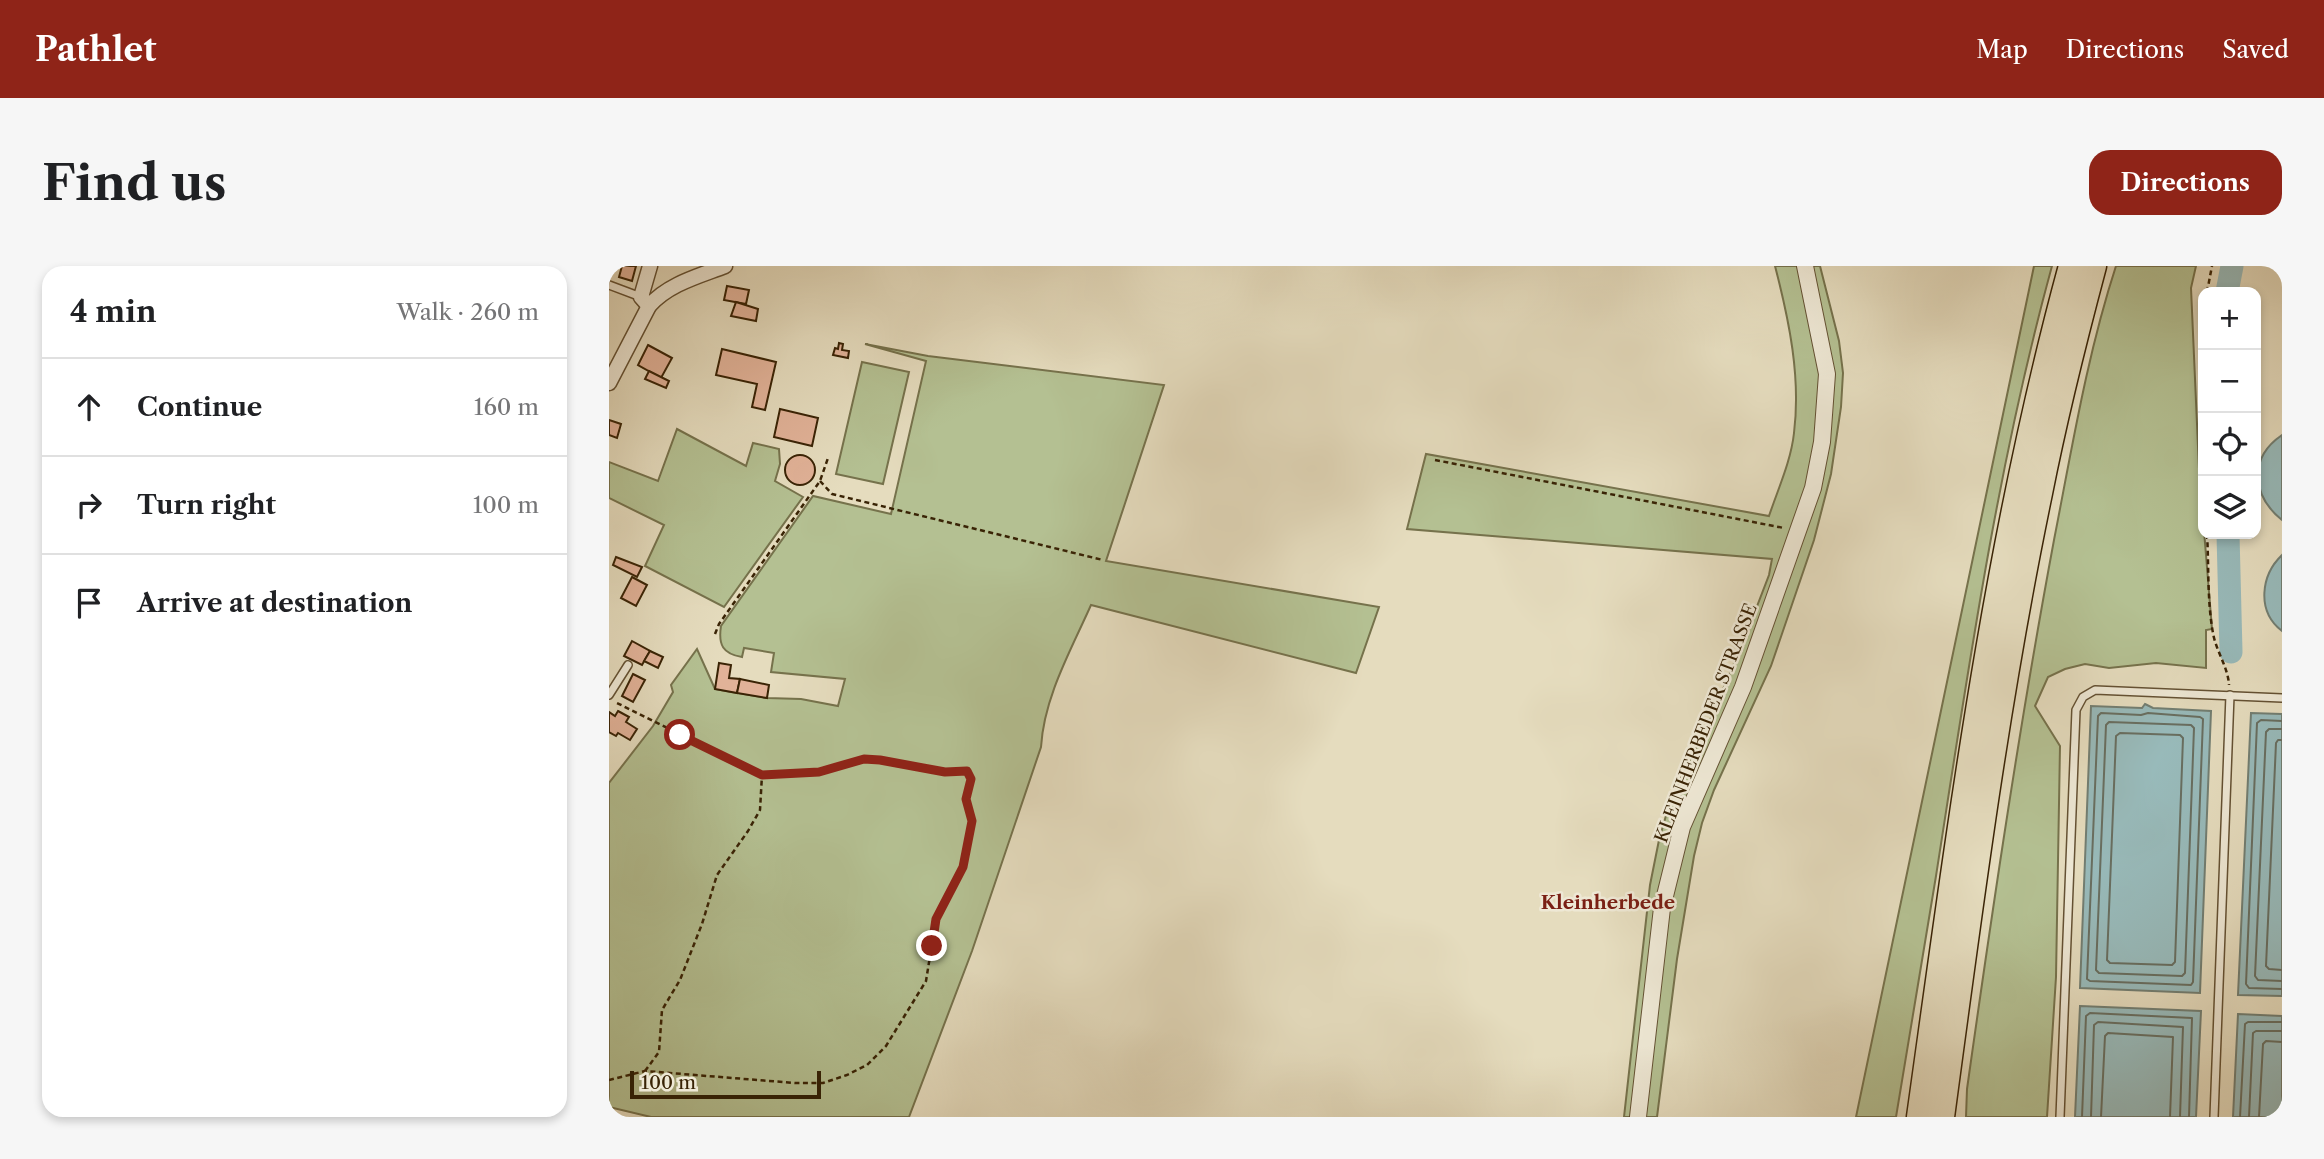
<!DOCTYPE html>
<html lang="en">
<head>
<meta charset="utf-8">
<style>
  :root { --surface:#fff; --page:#f6f6f6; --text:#202124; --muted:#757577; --line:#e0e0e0; --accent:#8f2418 }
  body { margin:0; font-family:"Libre Caslon Text",serif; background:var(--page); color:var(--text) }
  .controls { position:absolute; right:21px; top:21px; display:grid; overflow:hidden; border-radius:14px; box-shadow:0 4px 10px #0003 }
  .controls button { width:63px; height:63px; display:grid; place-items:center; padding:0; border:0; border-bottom:2px solid var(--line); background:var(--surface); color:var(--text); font:35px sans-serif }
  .scale { position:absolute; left:21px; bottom:18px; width:191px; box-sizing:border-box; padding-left:7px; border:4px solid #392305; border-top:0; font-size:19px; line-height:24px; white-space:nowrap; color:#392305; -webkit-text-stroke:5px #eee8d5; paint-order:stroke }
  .stop { position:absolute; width:21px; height:21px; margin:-16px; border:5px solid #8f2418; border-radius:50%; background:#fff }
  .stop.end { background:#8f2418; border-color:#fff; box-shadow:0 2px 7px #0008 }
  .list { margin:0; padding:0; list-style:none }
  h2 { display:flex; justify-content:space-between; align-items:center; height:91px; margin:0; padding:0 28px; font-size:30px }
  h2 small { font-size:23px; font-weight:400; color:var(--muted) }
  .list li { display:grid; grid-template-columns:46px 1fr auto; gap:21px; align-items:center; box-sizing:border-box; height:98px; padding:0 28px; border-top:2px solid var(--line) }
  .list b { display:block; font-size:26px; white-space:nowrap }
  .list em { font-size:23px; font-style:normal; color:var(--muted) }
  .icon { flex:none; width:38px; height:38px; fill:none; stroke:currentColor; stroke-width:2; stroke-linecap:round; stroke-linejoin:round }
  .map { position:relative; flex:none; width:1673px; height:851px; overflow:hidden; border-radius:21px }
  header { display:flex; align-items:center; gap:42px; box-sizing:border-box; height:98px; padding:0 35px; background:var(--accent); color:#fff }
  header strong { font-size:33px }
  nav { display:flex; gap:38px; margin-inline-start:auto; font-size:24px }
  .intro { display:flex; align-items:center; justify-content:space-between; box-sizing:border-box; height:168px; padding:0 42px }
  h1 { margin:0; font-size:49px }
  .button { padding:18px 32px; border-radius:21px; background:var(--accent); color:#fff; font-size:24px; font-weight:700 }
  main { display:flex; gap:42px; padding:0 42px }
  aside { flex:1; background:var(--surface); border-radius:21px; box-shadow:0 4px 10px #0003 }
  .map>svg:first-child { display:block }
</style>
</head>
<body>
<header>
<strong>Pathlet</strong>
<nav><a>Map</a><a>Directions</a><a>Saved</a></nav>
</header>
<div class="intro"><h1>Find us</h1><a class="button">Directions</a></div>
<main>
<aside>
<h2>4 min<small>Walk · 260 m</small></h2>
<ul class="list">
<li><svg class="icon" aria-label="ahead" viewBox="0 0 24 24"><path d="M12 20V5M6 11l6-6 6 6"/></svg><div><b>Continue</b></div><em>160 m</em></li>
<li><svg class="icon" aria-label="right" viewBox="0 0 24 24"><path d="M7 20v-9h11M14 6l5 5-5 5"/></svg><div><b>Turn right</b></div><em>100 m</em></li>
<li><svg class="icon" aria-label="arrive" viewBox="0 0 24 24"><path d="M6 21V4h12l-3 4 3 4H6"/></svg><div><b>Arrive at destination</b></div></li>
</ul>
</aside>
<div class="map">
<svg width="1673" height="851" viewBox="0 0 1673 851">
  <rect width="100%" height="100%" fill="#e5dcbe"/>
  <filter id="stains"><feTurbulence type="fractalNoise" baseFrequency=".00286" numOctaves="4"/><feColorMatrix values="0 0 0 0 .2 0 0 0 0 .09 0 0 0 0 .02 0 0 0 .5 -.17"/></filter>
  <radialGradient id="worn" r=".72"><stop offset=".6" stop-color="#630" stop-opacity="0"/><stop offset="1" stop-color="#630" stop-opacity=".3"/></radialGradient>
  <g fill="#b4c092" stroke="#76724c" stroke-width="2">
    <path d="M 1166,0 L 1211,0 L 1230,75 L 1234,107 L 1232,141 L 1222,208 L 1205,274 L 1162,400 L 1105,524 L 1093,557 L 1085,590 L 1068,693 L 1048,851 L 1015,851 L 1041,619 L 1050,574 L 1062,532 L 1101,454 L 1135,374 L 1160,309 L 1163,293 L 798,263 L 817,188 L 1160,250 C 1169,223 1182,195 1185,167 C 1192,111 1180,54 1166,0 Z"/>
    <path d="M 1425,0 L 1443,0 C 1388,200 1359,406 1327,610 C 1314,690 1300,771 1287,851 L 1247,851 Z"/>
    <path d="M 1507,0 L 1587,0 L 1582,22 L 1590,203 L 1603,363 L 1597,364 L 1597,402 L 1547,397 L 1500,402 L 1476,398 L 1456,403 L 1439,411 L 1426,440 L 1451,480 L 1447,711 L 1438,851 L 1357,851 L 1358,823 C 1384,639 1411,456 1445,274 C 1463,182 1478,89 1507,0 Z"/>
    <path d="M 256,78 L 319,90 L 555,119 L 497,295 L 770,341 L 747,407 L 482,339 C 462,384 435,431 432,481 L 363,685 L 300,851 L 42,851 L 0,841 L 0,517 L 44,460 L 64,426 L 62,419 L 88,383 L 106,423 L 158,432 L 192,433 L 229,440 L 236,413 L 162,406 L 165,387 L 135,382 L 133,391 C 114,388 109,379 112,360 L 204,230 L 282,248 L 317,95 Z"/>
    <polygon points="253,96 300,106 274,218 227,208"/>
    <polygon points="68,163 137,200 144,177 170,183 171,198 166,215 194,231 115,341 36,300 55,259 0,232 0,196 49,215"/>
  </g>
  <g fill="#98baba" stroke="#727e72" stroke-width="2">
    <path d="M 1673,169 L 1673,254 C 1643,230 1639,192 1673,169 Z"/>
    <path d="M 1673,289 L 1673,365 C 1647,345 1652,309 1673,289 Z"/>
    <polygon points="1536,438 1544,442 1602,445 1591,727 1471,722 1482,440 1533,442"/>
    <polygon points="1642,447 1673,448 1673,730 1629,729"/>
    <polygon points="1471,740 1592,745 1587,851 1466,851"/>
    <polygon points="1629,748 1673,750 1673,851 1624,851"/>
  </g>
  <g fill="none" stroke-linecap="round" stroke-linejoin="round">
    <g stroke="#686e60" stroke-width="2">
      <polygon points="1492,447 1532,449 1539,447 1591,451 1594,453 1584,716 1582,719 1481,715 1478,713 1489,450"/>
      <polyline points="1673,455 1652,454 1648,457 1637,718 1640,722 1673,723"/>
      <polygon points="1500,456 1582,459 1585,462 1576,707 1573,710 1490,707 1487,704 1497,459"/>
      <polyline points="1673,463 1660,463 1657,466 1646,710 1649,714 1673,715"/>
      <polygon points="1511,467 1571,469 1574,472 1566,696 1563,699 1501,697 1498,694 1507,470"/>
      <polyline points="1673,474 1669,474 1667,477 1657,700 1660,703 1673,704"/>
      <polyline points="1473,851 1477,750 1481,747 1583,752 1580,851"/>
      <polyline points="1482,851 1485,759 1489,756 1574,761 1571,851"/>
      <polyline points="1492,851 1496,770 1499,767 1564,771 1561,851"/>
      <polyline points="1631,851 1636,758 1639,756 1673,756"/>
      <polyline points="1640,851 1644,767 1647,765 1673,765"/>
      <polyline points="1650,851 1654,778 1657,775 1673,776"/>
    </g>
    <g stroke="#98baba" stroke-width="23">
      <polyline points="1618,26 1623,0"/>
      <polyline points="1619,268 1622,386"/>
    </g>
  </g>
  <g fill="#e1b298" stroke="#392305" stroke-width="2">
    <polygon points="13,0 27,0 23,15 10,11"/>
    <polygon points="118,20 140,24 137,38 115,34"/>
    <polygon points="127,36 149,43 147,55 122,50"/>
    <polygon points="230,77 234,78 233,84 240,85 239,92 224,89 226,82 229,83"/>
    <polygon points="39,79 63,92 52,112 29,99"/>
    <polygon points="113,83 167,96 156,144 143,141 148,118 107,109"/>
    <polygon points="40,105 60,115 57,122 36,113"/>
    <polygon points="171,143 209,152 203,180 165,171"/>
    <polygon points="0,154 12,158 8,172 0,169"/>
    <circle cx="191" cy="204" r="15"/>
    <polygon points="7,291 33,301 28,311 4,299"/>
    <polygon points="23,311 38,319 27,340 12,332"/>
    <polygon points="23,375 41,385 33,399 15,390"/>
    <polygon points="41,385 54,391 49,402 35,395"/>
    <polygon points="110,397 122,399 120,412 131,413 128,427 106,423"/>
    <polygon points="24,408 36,414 24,436 13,430"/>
    <polygon points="131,413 160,419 158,432 128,427"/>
    <polygon points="9,445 20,451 17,456 28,463 21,474 9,467 7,470 0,466 0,446 6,450"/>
  </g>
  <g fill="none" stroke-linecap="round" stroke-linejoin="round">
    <g stroke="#645133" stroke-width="10">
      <g id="service">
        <polyline points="0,19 32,31"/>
        <polyline points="0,429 19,399"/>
        <polyline points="1451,851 1467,444 1474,431 1486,424 1673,432"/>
        <polyline points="1605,851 1621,429"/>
      </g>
    </g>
    <g stroke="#645133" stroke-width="17">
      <g id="minor">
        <polyline points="40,40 32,31 41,0"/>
        <path d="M 0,117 L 40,40 C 59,18 90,10 116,0"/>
      </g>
    </g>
    <g stroke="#645133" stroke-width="18">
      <polyline id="tertiary" points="1029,851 1053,642 1073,561 1134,421 1204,222 1213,176 1218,108 1196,0"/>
    </g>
    <g stroke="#392305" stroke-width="27">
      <g id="motorway">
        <path d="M 1310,851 C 1350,566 1386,278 1462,0"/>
        <path d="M 1333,851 C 1361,643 1388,433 1431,227 C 1446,151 1465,75 1485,0"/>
      </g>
    </g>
    <g stroke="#392305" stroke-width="2.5" stroke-dasharray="5 3.5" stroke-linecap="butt">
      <polyline points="1598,26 1603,0"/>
      <polyline points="1594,69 1594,179"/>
      <polyline points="826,194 1175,262"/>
      <polyline points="211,215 223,228 494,294"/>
      <path d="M 1598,268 C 1600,300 1598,335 1604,367 C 1607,385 1619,401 1620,419"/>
      <polyline points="106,368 110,358 211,215 219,192"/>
      <polyline points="36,805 50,786 53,744 71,714 93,658 108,609 139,565 151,544 153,509"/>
      <polyline points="0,814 36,805 186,817 214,817 238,809 258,799 277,780 317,715 327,653 354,601 363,555 357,533 362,513 358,505 336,506 271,494 255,493 210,506 153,509 6,436"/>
    </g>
    <use href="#service" stroke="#eee8d5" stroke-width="7"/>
    <use href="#minor" stroke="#eee8d5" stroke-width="14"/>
    <use href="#tertiary" stroke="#eee8d5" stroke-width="16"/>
    <use href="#motorway" stroke="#e5dcbe" stroke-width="24"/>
  </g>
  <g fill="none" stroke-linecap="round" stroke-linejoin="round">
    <polyline stroke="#8f2418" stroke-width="9" points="71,469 153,509 210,506 255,493 271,494 336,506 358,505 362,513 357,533 363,555 354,601 327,653 323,680"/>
  </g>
  <g text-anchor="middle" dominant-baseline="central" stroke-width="5" stroke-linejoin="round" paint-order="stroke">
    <g font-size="18" fill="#392305" stroke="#eee8d5">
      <text transform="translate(1097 457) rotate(-69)">KLEINHERBEDER STRASSE</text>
    </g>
    <g font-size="19" font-weight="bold" fill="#7a1f14" stroke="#eee8d5">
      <text x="999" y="636">Kleinherbede</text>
    </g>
  </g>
  <rect width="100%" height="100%" filter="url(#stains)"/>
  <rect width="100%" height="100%" fill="url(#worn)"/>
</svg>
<div class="controls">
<button>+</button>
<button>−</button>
<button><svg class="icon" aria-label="locate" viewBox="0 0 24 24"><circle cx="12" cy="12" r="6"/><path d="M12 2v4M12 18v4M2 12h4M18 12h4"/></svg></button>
<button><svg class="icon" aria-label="layers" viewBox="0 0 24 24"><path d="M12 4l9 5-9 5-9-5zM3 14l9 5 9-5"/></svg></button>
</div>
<div class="scale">100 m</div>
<div class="stop" style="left:71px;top:469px"></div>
<div class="stop end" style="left:323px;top:680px"></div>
</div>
</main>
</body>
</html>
